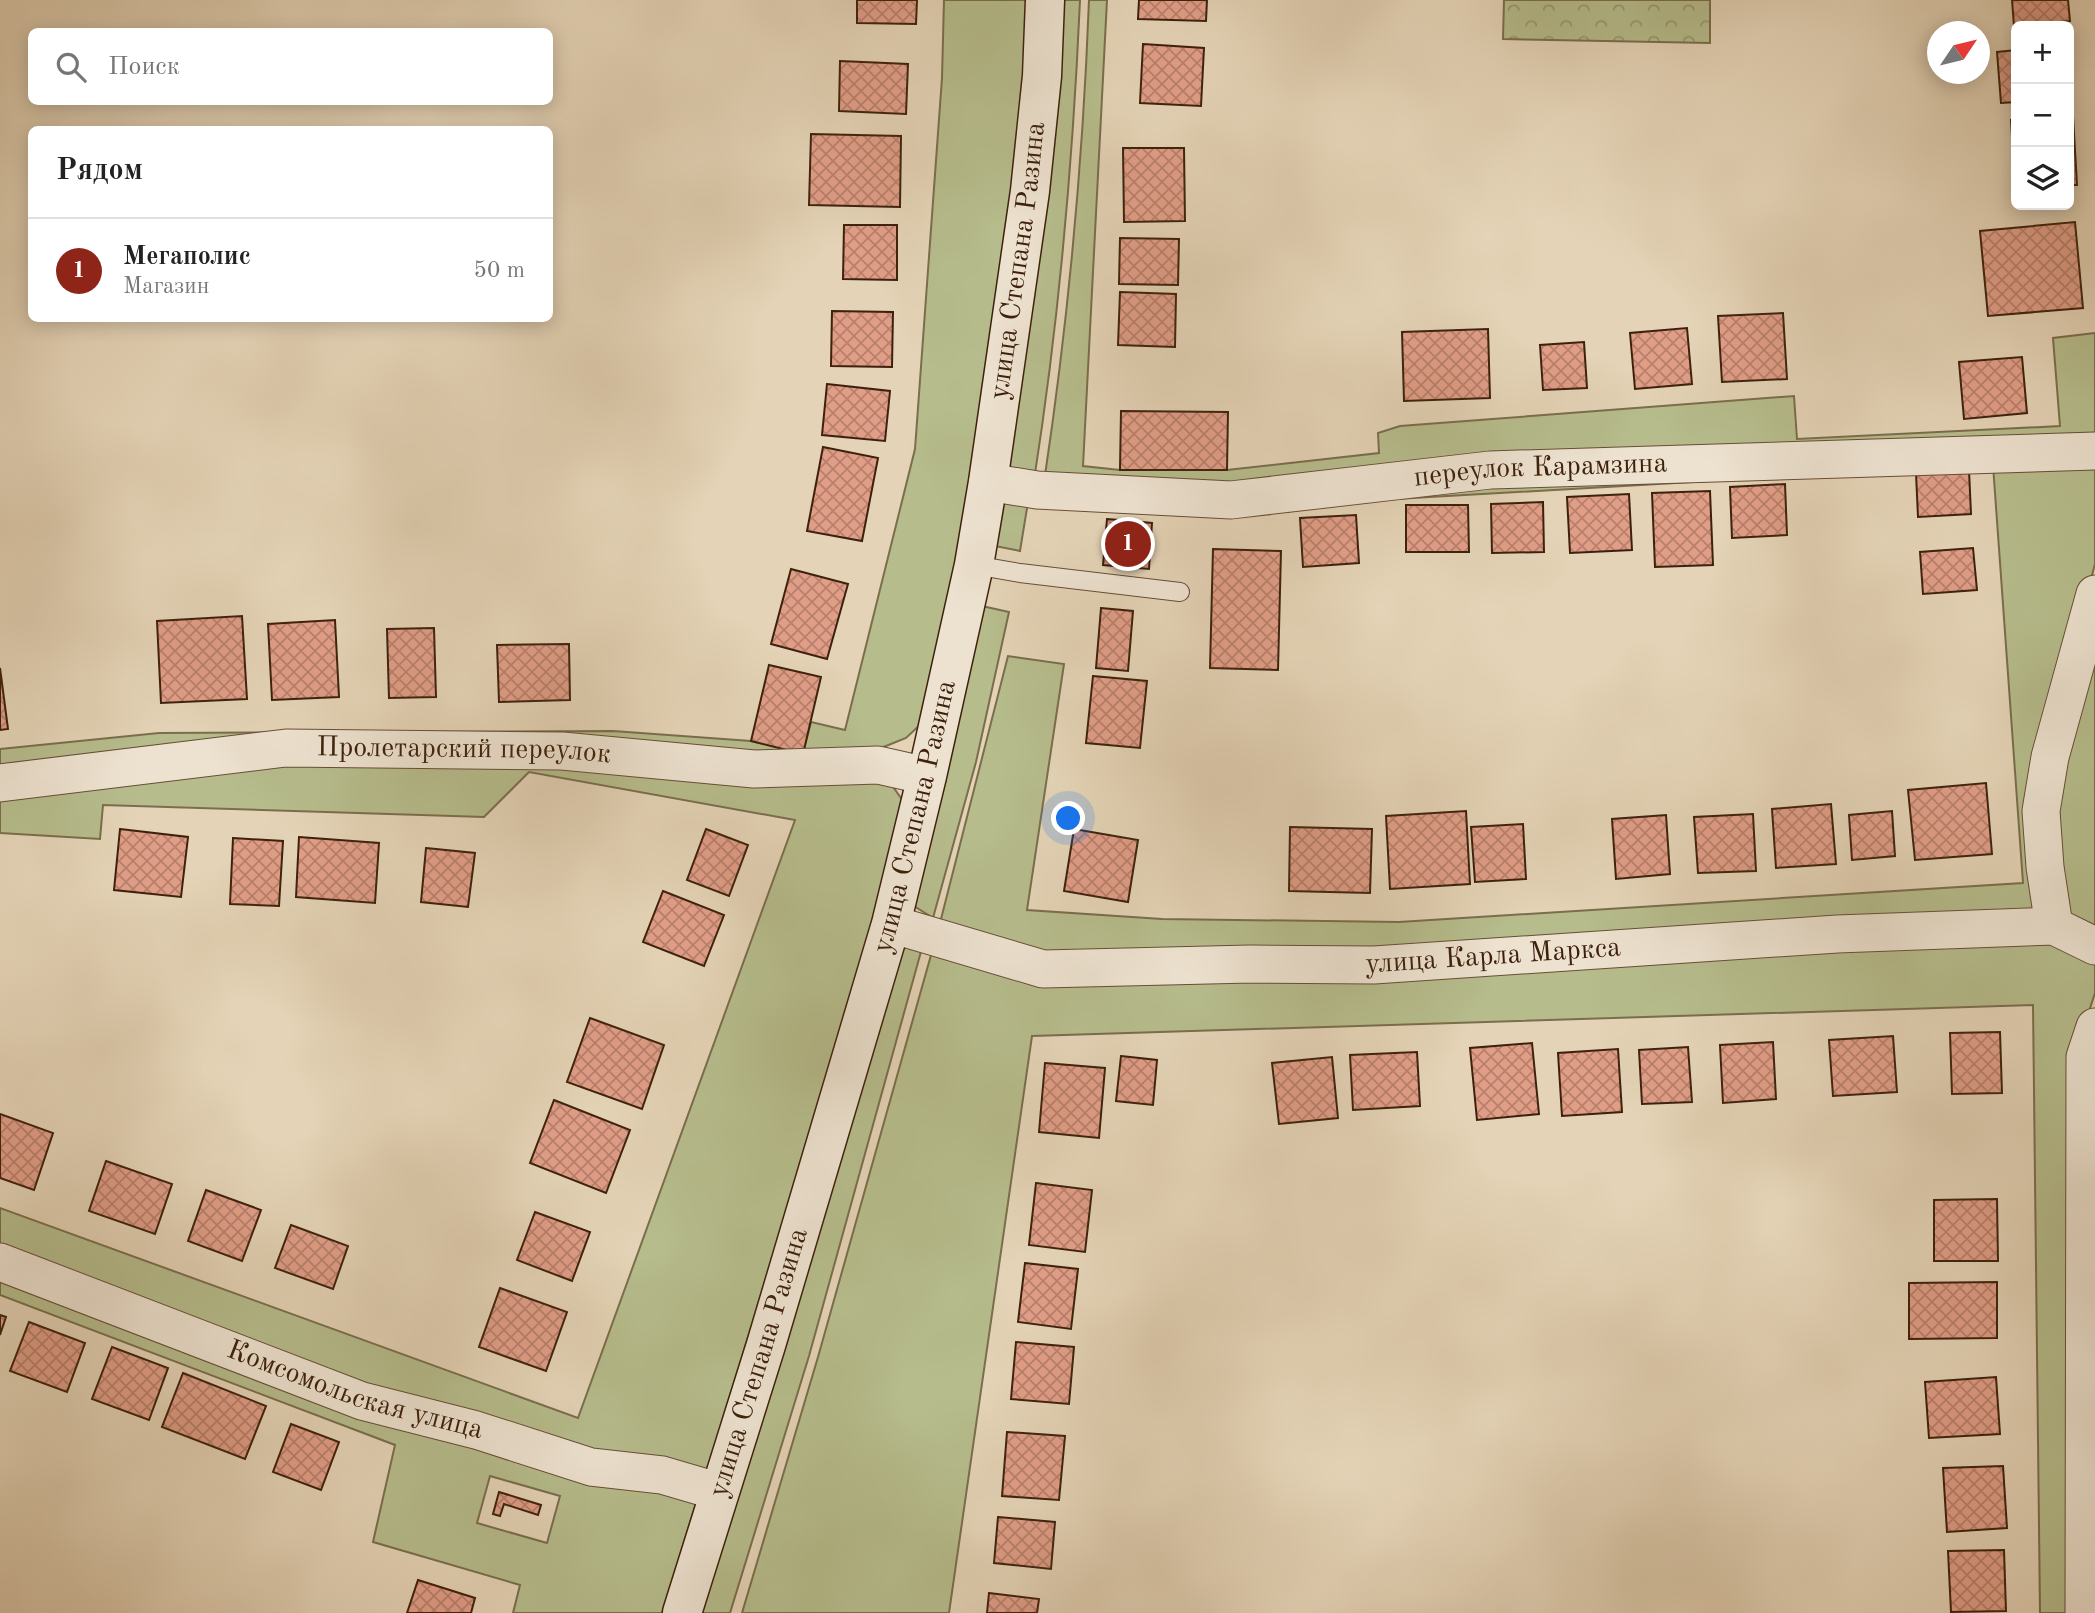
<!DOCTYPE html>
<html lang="ru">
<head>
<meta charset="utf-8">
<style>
  :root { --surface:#fff; --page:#f2f2f2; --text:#222; --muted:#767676; --line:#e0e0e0; --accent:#8f2418 }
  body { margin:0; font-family:"Old Standard TT",serif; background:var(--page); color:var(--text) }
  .controls { position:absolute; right:21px; top:21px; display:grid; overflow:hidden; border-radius:10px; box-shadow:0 4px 18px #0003 }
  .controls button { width:63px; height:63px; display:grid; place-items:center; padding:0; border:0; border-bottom:2px solid var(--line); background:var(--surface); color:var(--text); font:35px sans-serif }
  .compass { position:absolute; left:1927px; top:21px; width:63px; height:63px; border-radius:50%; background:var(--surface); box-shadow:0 4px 18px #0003; rotate:55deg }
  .you { position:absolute; left:1069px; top:819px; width:24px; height:24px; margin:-18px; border:5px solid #fff; border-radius:50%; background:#1a73e8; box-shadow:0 0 0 10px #1a73e833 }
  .badge { display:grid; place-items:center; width:46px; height:46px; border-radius:50%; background:var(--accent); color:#fff; font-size:23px; font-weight:700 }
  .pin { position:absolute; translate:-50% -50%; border:4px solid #fff; box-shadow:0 2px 7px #0006 }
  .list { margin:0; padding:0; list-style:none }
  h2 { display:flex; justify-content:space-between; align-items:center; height:91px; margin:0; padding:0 28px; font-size:30px }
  h2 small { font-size:23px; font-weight:400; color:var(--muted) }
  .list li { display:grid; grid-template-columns:46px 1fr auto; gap:21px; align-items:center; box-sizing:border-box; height:105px; padding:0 28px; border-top:2px solid var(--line) }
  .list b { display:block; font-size:26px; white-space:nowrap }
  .list p { margin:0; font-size:23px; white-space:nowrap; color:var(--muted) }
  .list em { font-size:23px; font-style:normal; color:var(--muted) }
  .icon { flex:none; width:38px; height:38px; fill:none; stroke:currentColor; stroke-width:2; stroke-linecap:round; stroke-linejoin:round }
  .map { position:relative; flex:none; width:2095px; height:1613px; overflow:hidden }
  .search { position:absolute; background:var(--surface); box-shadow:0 4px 18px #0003; left:28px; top:28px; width:525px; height:77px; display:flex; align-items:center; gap:18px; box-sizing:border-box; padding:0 24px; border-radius:10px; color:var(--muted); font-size:26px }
  .panel { position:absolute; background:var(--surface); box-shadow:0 4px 18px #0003; left:28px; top:126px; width:525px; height:196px; border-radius:10px }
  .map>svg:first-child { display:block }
</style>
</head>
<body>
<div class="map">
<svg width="2095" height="1613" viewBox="0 0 2095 1613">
  <defs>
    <pattern id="forest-crowns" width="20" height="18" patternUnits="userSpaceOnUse" patternTransform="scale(1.75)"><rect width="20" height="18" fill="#b6bc8c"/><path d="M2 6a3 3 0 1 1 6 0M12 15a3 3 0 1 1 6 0" fill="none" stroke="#959871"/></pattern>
    <pattern id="building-cross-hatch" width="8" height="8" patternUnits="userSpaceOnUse" patternTransform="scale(1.75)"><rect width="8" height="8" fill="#e19e87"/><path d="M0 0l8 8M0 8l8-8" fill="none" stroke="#b8806d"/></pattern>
  </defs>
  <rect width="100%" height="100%" fill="#e4d3b6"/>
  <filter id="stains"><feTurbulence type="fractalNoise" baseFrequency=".00286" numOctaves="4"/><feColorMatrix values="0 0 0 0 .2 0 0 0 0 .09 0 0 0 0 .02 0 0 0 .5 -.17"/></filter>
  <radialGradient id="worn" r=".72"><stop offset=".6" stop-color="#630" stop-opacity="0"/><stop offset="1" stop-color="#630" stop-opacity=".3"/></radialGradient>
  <g fill="#b6bc8c" stroke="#7a6e4c" stroke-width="2" fill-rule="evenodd">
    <polygon points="944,0 1029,0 1024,77 1011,197 971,482 957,565 921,724 906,738 886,746 859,755 827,760 754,762 560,744 284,740 0,776 0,749 159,733 613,731 751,741 803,753 811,722 845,730 915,449 942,78"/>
    <path d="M 1059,0 L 1080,0 C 1073,160 1059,321 1034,480 L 1008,466 Z"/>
    <path d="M 1089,0 L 1107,0 L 1083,466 L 1120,470 L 1227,470 L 1379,453 L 1378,433 L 1400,426 L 1794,396 L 1797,439 L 2060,426 L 2053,338 L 2095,333 L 2095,443 L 1232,492 L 1044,482 C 1068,323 1083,161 1089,0 Z"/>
    <polygon points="2095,456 2095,564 2043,756 2046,918 1045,964 940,923 1008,656 1064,664 1027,910 1162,919 1399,922 2023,883 1993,465 1290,505 1289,512 1107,504 1490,475"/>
    <polygon points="1003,499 1028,502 1020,551 995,546"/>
    <polygon points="982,606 1009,612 976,762 933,918 914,906"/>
    <polygon points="2095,638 2095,931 2063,916 2051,816"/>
    <polygon points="562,757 891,784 903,801 876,919 706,1474 591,1460 359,1389 0,1253 0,1208 578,1418 795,820 529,772 484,817 103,805 100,839 0,833 0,791 286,759"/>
    <polygon points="2050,939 2095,962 2095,993 2076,1051 2078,1613 2040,1613 2033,1005 1032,1036 949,1613 742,1613 818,1357 933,948 1041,976"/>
    <polygon points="902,947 922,948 809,1356 730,1613 702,1613"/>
    <path d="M 0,1269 L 697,1500 L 662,1613 L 513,1613 L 520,1585 L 373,1542 L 395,1445 L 0,1295 ZM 490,1476 L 560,1496 L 547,1543 L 477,1523 Z"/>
  </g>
  <polygon fill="url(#forest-crowns)" stroke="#7a6e4c" stroke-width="2" points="1504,0 1710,0 1710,43 1503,39"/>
  <g fill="url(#building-cross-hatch)" stroke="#3e210c" stroke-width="2">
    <polygon points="857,0 917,0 916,24 857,23"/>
    <polygon points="1139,0 1207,0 1206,21 1138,19"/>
    <polygon points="2012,0 2068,0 2070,21 2014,26"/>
    <polygon points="1143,44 1204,48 1201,106 1140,103"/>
    <polygon points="2016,50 2016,102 2001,103 1997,52"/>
    <polygon points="840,61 908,64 906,114 839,111"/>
    <polygon points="2069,116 2073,116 2077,185 2069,185"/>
    <polygon points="2011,120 2016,120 2016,188 2015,189"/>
    <polygon points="811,134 901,136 900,207 809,205"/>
    <polygon points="1123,148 1184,148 1185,221 1124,222"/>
    <polygon points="2075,222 2083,308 1988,316 1980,231"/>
    <polygon points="844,225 897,225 897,280 843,279"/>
    <polygon points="1120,238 1179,239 1178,285 1119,284"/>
    <polygon points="1120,292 1176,294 1175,347 1118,345"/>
    <polygon points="832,311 893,312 892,367 831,366"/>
    <polygon points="1783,313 1787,379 1722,382 1718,316"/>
    <polygon points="1687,328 1692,384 1635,389 1630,333"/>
    <polygon points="1488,329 1490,398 1404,401 1402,332"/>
    <polygon points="1584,342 1587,388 1543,390 1540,345"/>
    <polygon points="2022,357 2027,413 1964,419 1959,362"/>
    <polygon points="827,384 890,391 885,441 822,435"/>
    <polygon points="1121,411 1228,412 1227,470 1120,470"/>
    <polygon points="823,447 878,458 862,541 807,531"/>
    <polygon points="1969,470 1971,514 1918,517 1916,473"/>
    <polygon points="1785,484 1787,535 1732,538 1730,487"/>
    <polygon points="1710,491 1713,565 1655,567 1652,493"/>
    <polygon points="1629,494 1632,550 1570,553 1567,497"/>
    <polygon points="1543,502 1544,552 1492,553 1491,504"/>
    <polygon points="1406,505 1468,505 1469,552 1406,552"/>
    <polygon points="1356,515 1359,563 1303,567 1300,518"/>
    <polygon points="1107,519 1152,523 1149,569 1103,565"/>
    <polygon points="1973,548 1977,590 1923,594 1920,552"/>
    <polygon points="1213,549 1281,551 1278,670 1210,668"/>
    <polygon points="791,569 848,584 827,659 771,644"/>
    <polygon points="1101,608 1133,611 1128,671 1096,668"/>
    <polygon points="242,616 247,699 161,703 157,621"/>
    <polygon points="335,620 339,697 272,700 268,624"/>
    <polygon points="434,628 436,697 389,698 387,629"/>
    <polygon points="569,644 570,700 499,702 497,645"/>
    <polygon points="769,665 821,677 803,754 751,741"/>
    <polygon points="0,668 8,729 0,730"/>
    <polygon points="1093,676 1147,681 1140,748 1086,743"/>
    <polygon points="1986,783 1992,854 1915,860 1908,790"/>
    <polygon points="1831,804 1836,864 1776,868 1772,809"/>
    <polygon points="1466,811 1470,884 1390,889 1386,816"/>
    <polygon points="1892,811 1895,856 1852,860 1849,815"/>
    <polygon points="1753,814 1756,871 1698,873 1694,817"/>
    <polygon points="1666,815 1670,874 1616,879 1612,819"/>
    <polygon points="1523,824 1526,879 1475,882 1471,827"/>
    <polygon points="1290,827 1372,829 1370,893 1289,891"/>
    <polygon points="120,829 188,837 181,897 114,890"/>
    <polygon points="706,829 748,845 729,896 687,880"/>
    <polygon points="1074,829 1138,840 1128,902 1064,891"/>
    <polygon points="299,837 379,843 375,903 296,897"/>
    <polygon points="233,838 283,841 279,906 230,904"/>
    <polygon points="426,848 475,853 468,907 421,902"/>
    <polygon points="663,891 724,915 704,966 643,942"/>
    <polygon points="590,1018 664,1045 642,1109 567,1082"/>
    <polygon points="2000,1032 2002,1093 1952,1094 1950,1033"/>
    <polygon points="1893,1036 1897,1092 1833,1096 1829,1040"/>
    <polygon points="1773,1042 1776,1099 1723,1103 1720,1045"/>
    <polygon points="1532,1043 1539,1114 1477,1120 1470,1048"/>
    <polygon points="1688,1047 1692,1102 1642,1104 1639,1050"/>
    <polygon points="1618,1049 1622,1112 1562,1116 1558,1053"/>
    <polygon points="1417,1052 1420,1106 1353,1110 1350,1055"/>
    <polygon points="1121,1056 1157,1060 1153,1105 1116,1101"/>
    <polygon points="1332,1057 1338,1118 1279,1124 1272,1063"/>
    <polygon points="1045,1063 1105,1068 1099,1138 1039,1132"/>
    <polygon points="554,1100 630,1130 606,1193 530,1163"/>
    <polygon points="0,1114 53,1133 34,1190 0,1178"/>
    <polygon points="106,1161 172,1184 155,1234 89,1211"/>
    <polygon points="1036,1183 1092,1190 1085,1252 1029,1245"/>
    <polygon points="206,1190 261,1210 242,1261 188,1241"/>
    <polygon points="1997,1199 1998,1261 1934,1261 1934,1200"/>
    <polygon points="535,1212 590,1232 572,1281 517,1260"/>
    <polygon points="291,1225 348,1246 333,1289 275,1268"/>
    <polygon points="1025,1263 1078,1269 1071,1329 1018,1322"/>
    <polygon points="1997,1282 1997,1338 1909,1339 1909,1283"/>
    <polygon points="500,1288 567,1312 546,1371 479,1347"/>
    <polygon points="0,1315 6,1317 0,1335"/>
    <polygon points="29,1322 85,1343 67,1392 10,1371"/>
    <polygon points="1016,1342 1074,1347 1069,1404 1011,1399"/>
    <polygon points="112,1347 168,1368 149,1420 92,1399"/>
    <polygon points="183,1373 266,1406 245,1459 162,1427"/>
    <polygon points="1996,1377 2000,1434 1929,1438 1925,1382"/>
    <polygon points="291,1424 339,1442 321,1490 273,1472"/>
    <polygon points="1007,1432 1065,1436 1059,1500 1002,1496"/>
    <polygon points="2003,1466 2007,1528 1947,1532 1943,1468"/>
    <polygon points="499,1492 541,1505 538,1515 504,1504 500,1516 493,1514"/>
    <polygon points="998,1517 1055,1522 1051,1569 994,1563"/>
    <polygon points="2004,1550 2006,1611 1951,1612 1948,1551"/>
    <polygon points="418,1580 475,1598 471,1613 407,1613"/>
    <polygon points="989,1593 1039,1599 1037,1613 987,1613"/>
  </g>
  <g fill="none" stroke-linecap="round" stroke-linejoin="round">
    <g stroke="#684e36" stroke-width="20">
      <polyline id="lane" points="974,565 1020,573 1180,592"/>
    </g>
    <g stroke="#684e36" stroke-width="39">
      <g id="street">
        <path id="s1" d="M 988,482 L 1037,490 L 1231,500 L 1490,470 L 2095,451"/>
        <path id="s2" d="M 0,783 L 286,748 L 562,751 L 754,769 L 878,765 L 927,776"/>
        <path id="s3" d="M 891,924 L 1043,969 L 1250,964 L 1374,965 L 1837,934 L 2054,926 L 2095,946"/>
        <polyline points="2054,926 2045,867 2041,811 2050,757 2095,594"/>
        <path id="s4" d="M 0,1262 L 362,1401 L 476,1430 L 591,1467 L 662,1475 L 720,1492"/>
        <polyline points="2084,1613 2085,1057 2095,1027"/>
      </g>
    </g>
    <g stroke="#3e210c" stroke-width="41">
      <g id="secondary">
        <path id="s5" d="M 682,1613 L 766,1345 L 891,924 L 927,776 L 974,565 L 988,482 L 1030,191 L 1042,76 L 1045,0"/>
      </g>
    </g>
    <use href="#lane" stroke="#ede2d0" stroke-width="18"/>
    <use href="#street" stroke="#ede2d0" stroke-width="37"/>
    <use href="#secondary" stroke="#ede2d0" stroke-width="38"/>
  </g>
  <g text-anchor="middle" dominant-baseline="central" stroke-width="5" stroke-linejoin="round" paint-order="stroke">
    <g font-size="28" fill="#3e210c" stroke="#ede2d0">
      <text stroke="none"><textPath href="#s5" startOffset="1396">улица Степана Разина</textPath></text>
      <text stroke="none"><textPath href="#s1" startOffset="555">переулок Карамзина</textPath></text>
      <text stroke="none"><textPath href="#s2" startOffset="466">Пролетарский переулок</textPath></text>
      <text stroke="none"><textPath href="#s5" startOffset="830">улица Степана Разина</textPath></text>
      <text stroke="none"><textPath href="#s3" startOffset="609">улица Карла Маркса</textPath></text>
      <text stroke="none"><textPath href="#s5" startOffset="262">улица Степана Разина</textPath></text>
      <text stroke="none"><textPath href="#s4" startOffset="378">Комсомольская улица</textPath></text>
    </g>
  </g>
  <rect width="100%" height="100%" filter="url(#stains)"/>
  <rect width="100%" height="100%" fill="url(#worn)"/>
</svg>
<div class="controls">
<button>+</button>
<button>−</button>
<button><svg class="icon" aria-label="layers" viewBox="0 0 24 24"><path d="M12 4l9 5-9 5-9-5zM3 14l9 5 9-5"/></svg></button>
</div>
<svg class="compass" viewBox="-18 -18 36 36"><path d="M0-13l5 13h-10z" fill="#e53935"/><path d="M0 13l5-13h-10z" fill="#767676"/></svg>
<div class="you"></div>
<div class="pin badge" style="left:1128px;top:544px">1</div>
<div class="search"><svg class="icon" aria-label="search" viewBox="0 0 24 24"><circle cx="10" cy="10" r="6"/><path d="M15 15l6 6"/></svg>Поиск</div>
<section class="panel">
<h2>Рядом<small></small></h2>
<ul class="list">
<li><span class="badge">1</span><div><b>Мегаполис</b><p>Магазин</p></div><em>50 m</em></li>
</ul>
</section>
</div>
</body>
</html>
